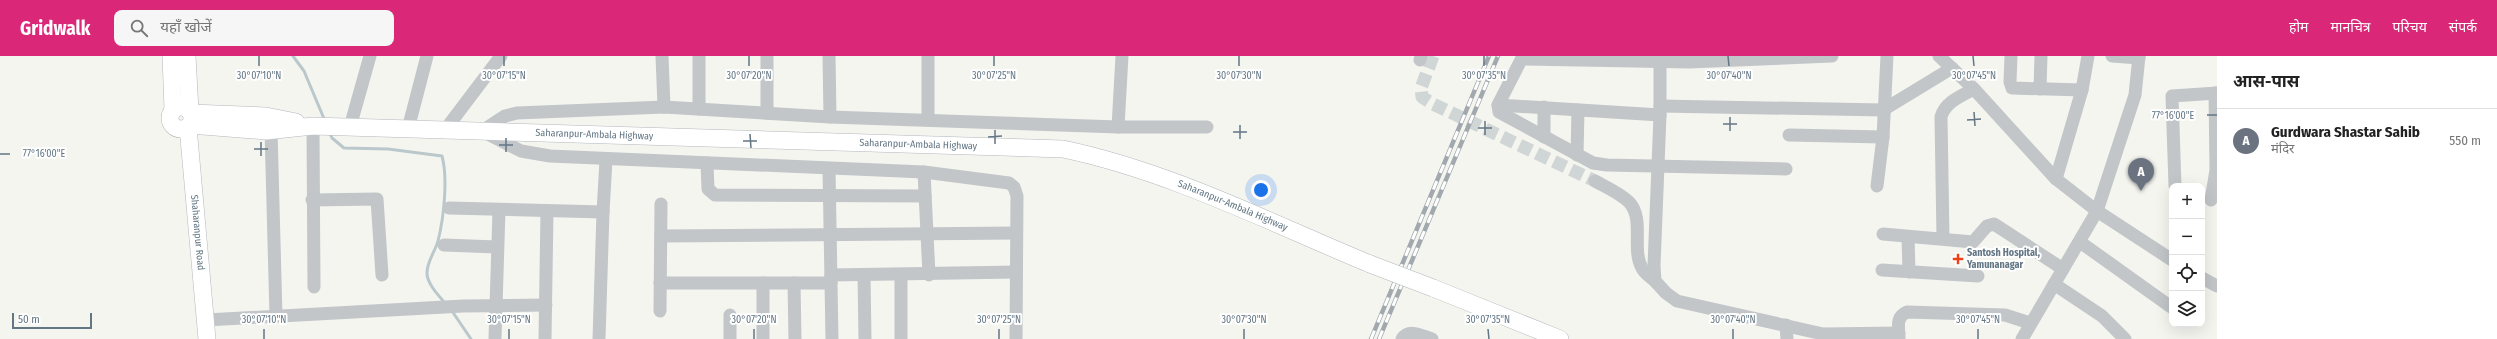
<!DOCTYPE html>
<html lang="hi">
<head>
<meta charset="utf-8">
<style>
  :root { --surface:#fff; --page:#f6f6f6; --text:#222; --muted:#767676; --line:#e0e0e0; --accent:#db2777 }
  body { margin:0; font-family:"Fira Sans Condensed","Noto Sans Devanagari",sans-serif; background:var(--page); color:var(--text) }
  .controls { position:absolute; right:12px; bottom:12px; display:grid; overflow:hidden; border-radius:8px; box-shadow:0 4px 16px #0002 }
  .controls button { width:36px; height:36px; display:grid; place-items:center; padding:0; border:0; border-bottom:1px solid var(--line); background:var(--surface); color:var(--text); font:20px sans-serif }
  .scale { position:absolute; left:12px; bottom:10px; width:80px; box-sizing:border-box; padding-left:4px; border:2px solid #627684; border-top:0; font-size:11px; line-height:14px; white-space:nowrap; color:#627684; -webkit-text-stroke:3px #fff; paint-order:stroke }
  .you { position:absolute; left:1261px; top:134px; width:14px; height:14px; margin:-10px; border:3px solid #fff; border-radius:50%; background:#1a73e8; box-shadow:0 0 0 6px #1a73e833 }
  .badge { display:grid; place-items:center; width:26px; height:26px; border-radius:50%; background:var(--accent); color:#fff; font-size:13px; font-weight:700 }
  .pin { position:absolute; translate:-50% -33px; filter:drop-shadow(0 1px 2px #0008) }
  .pin::after { content:''; position:absolute; top:21px; width:14px; height:12px; background:inherit; clip-path:polygon(0 0,100% 0,50% 100%) }
  .list { margin:0; padding:0; list-style:none }
  h2 { display:flex; justify-content:space-between; align-items:center; height:52px; margin:0; padding:0 16px; font-size:17px }
  h2 small { font-size:13px; font-weight:400; color:var(--muted) }
  .list li { display:grid; grid-template-columns:26px 1fr auto; gap:12px; align-items:center; box-sizing:border-box; height:64px; padding:0 16px; border-top:1px solid var(--line) }
  .list b { display:block; font-size:15px; white-space:nowrap }
  .list p { margin:0; font-size:13px; white-space:nowrap; color:var(--muted) }
  .list em { font-size:13px; font-style:normal; color:var(--muted) }
  .icon { flex:none; width:22px; height:22px; fill:none; stroke:currentColor; stroke-width:2; stroke-linecap:round; stroke-linejoin:round }
  .map { position:relative; flex:none; width:2217px; height:283px; overflow:hidden }
  header { display:flex; align-items:center; gap:24px; box-sizing:border-box; height:56px; padding:0 20px; background:var(--accent); color:#fff }
  header strong { font-size:19px }
  nav { display:flex; gap:22px; margin-inline-start:auto; font-size:14px }
  .search { width:280px; height:36px; background:var(--page); display:flex; align-items:center; gap:10px; box-sizing:border-box; padding:0 14px; border-radius:8px; color:var(--muted); font-size:15px }
  main { display:flex }
  aside { flex:1; background:var(--surface) }
  .map>svg:first-child { display:block }
</style>
</head>
<body>
<header>
<strong>Gridwalk</strong>
<div class="search"><svg class="icon" aria-label="search" viewBox="0 0 24 24"><circle cx="10" cy="10" r="6"/><path d="M15 15l6 6"/></svg>यहाँ खोजें</div>
<nav><a>होम</a><a>मानचित्र</a><a>परिचय</a><a>संपर्क</a></nav>
</header>
<main>
<div class="map">
<svg width="2217" height="283" viewBox="0 0 2217 283">
  <rect width="100%" height="100%" fill="#f5f5f0"/>
  <g fill="none" stroke-linecap="round" stroke-linejoin="round">
    <g stroke="#bac8cc" stroke-width="3">
      <polyline points="293,0 304,15 325,65"/>
      <path d="M 329,75 L 332,82 L 344,92 L 388,93 L 442,100 C 448,122 444,161 438,185 C 435,196 427,205 427,217 C 427,228 439,240 446,248"/>
      <polyline points="452,255 471,283"/>
    </g>
    <polyline stroke="#d0d5d5" stroke-width="13" stroke-dasharray="13 6" stroke-linecap="butt" points="1433,0 1421,32 1422,41 1433,48 1595,125"/>
    <g stroke="#b3b8bc" stroke-width="18">
      <g id="major">
        <polyline points="171,0 173,54"/>
        <polyline points="187,0 190,55"/>
        <circle cx="181" cy="62" r="11"/>
        <polyline points="191,57 266,60 296,66"/>
        <path id="s1" d="M 190,69 L 266,75 L 313,70 L 1063,93 C 1169,115 1271,167 1370,208"/>
        <path id="s2" d="M 188,71 L 207,283"/>
        <polyline points="1433,232 1560,283"/>
      </g>
    </g>
    <g stroke="#c2c6c9" stroke-width="13">
      <polyline points="662,0 664,51"/>
      <polyline points="699,0 699,53"/>
      <polyline points="829,0 830,61"/>
      <polyline points="1523,0 1498,49 1499,56 1593,107 1607,109 1786,113"/>
      <polyline points="1939,0 1974,33 2056,123 2097,155 2172,204"/>
      <polyline points="2011,0 2010,26 2012,32 2082,34"/>
      <polyline points="2112,0 2139,2"/>
      <polyline points="1522,3 1689,6 1832,0"/>
      <polyline points="1420,4 1421,0"/>
      <polyline points="1660,6 1660,59 1654,210 1655,225 1666,237 1677,245 1823,278 1899,277"/>
      <polyline points="2040,33 2041,0"/>
      <polyline points="1498,49 1660,59"/>
      <polyline points="1660,50 1883,54 1952,12"/>
      <polyline points="767,57 767,0"/>
      <polyline points="928,64 928,0"/>
      <polyline points="313,70 314,231"/>
      <polyline points="350,71 370,0"/>
      <polyline points="1118,71 1122,0"/>
      <polyline points="408,73 427,0"/>
      <polyline points="271,74 276,260"/>
      <polyline points="445,74 501,0"/>
      <polyline points="1789,79 1883,81"/>
      <polyline points="1544,81 1544,51"/>
      <polyline points="1577,99 1578,54"/>
      <polyline points="707,107 708,133 715,139 925,140"/>
      <polyline points="829,113 832,283"/>
      <polyline points="924,116 929,219"/>
      <polyline points="2056,123 2082,34 2088,0"/>
      <path d="M 1595,125 C 1606,131 1620,137 1629,146 C 1645,163 1631,193 1642,212 C 1644,217 1651,221 1655,225"/>
      <polyline points="1877,130 1883,81 1887,0"/>
      <polyline points="2175,130 2172,40 2217,37"/>
      <polyline points="312,144 377,143 382,219"/>
      <polyline points="2211,144 2216,114 2215,37"/>
      <polyline points="449,152 603,156"/>
      <polyline points="1883,178 1973,186 1987,170 1994,168 2063,213"/>
      <polyline points="661,180 1016,177"/>
      <polyline points="1908,181 1909,216"/>
      <path d="M 1943,182 L 1941,61 C 1945,46 1961,40 1974,33"/>
      <polyline points="2080,186 2171,251"/>
      <polyline points="444,189 497,191"/>
      <polyline points="1882,214 1978,220"/>
      <polyline points="831,219 1016,216"/>
      <polyline points="864,219 865,283"/>
      <polyline points="2202,222 2217,230"/>
      <polyline points="660,227 831,227"/>
      <polyline points="794,227 795,283"/>
      <polyline points="2054,228 2102,260 2125,283"/>
      <polyline points="660,255 661,148"/>
      <polyline points="730,259 730,283"/>
      <polyline points="206,264 463,250 546,249"/>
      <polyline points="1786,269 1787,283"/>
      <polyline points="495,283 499,154"/>
      <polyline points="545,283 547,155"/>
      <polyline points="599,283 603,156 606,104"/>
      <polyline points="763,283 763,227"/>
      <polyline points="901,283 901,219"/>
      <polyline points="1016,283 1017,140 1014,131 1009,127 924,116 550,100 521,95 482,75 505,60 517,57 664,51 830,61 1118,71 1207,71"/>
      <path d="M 1402,283 C 1409,272 1422,280 1432,283"/>
      <path d="M 1899,283 C 1899,272 1895,261 1907,256 L 2005,259 L 2030,267"/>
      <polyline points="2022,283 2097,155 2135,39 2139,0"/>
    </g>
    <use href="#major" stroke="#fff" stroke-width="17"/>
    <g stroke="#a2a9ae" stroke-width="4.5">
      <g id="rail">
        <polyline points="1371,283 1489,0"/>
        <polyline points="1379,283 1498,0"/>
      </g>
    </g>
    <use href="#rail" stroke="#fff" stroke-width="3" stroke-dasharray="9" stroke-linecap="butt"/>
    <g stroke="#b3b8bc" stroke-width="18" stroke-linecap="butt">
      <polyline id="major-bridge" points="1370,208 1433,232"/>
    </g>
    <use href="#major-bridge" stroke="#fff" stroke-width="17"/>
  </g>
  <path fill="none" stroke="#627684" stroke-width="1.5" d="M 259,0 L 259,10M 504,0 L 504,10M 749,0 L 749,10M 994,0 L 994,10M 1239,0 L 1239,10M 1484,0 L 1484,10M 1728,0 L 1729,10M 1973,0 L 1974,10M 1974,56 L 1975,70M 2207,59 L 2217,59M 1730,61 L 1730,75M 1967,64 L 1981,63M 1485,65 L 1485,79M 1723,68 L 1737,68M 1240,69 L 1240,83M 1478,72 L 1492,72M 995,74 L 995,88M 1233,76 L 1247,76M 750,78 L 751,92M 988,81 L 1002,80M 506,82 L 506,96M 743,85 L 757,85M 261,86 L 261,100M 499,89 L 513,89M 254,93 L 268,93M 0,98 L 10,98M 264,273 L 264,283M 509,273 L 509,283M 754,273 L 754,283M 999,273 L 999,283M 1244,273 L 1244,283M 1488,273 L 1489,283M 1733,273 L 1733,283M 1978,273 L 1978,283"/>
  <path fill="#ee4117" stroke="#fff" stroke-width="1.5" d="M1956 197h4v4h4v4h-4v4h-4v-4h-4v-4h4z"/>
  <g text-anchor="middle" dominant-baseline="central" stroke-width="4" stroke-linejoin="round" paint-order="stroke">
    <g font-size="10" fill="#627684" stroke="#fff">
      <text stroke="none"><textPath href="#s1" startOffset="405">Saharanpur-Ambala Highway</textPath></text>
      <text stroke="none"><textPath href="#s1" startOffset="729">Saharanpur-Ambala Highway</textPath></text>
      <text stroke="none"><textPath href="#s1" startOffset="1053">Saharanpur-Ambala Highway</textPath></text>
      <text stroke="none"><textPath href="#s2" startOffset="106">Shaharanpur Road</textPath></text>
    </g>
    <g font-size="10" font-weight="bold" fill="#627684" stroke="#fff" text-anchor="start">
      <text x="1967" y="197">Santosh Hospital,<tspan x="1967" dy="12">Yamunanagar</tspan></text>
    </g>
  </g>
  <g font-size="10" text-anchor="middle" fill="#627684" stroke="#fff" stroke-width="4" stroke-linejoin="round" paint-order="stroke">
    <text x="259" y="23">30°07'10"N</text>
    <text x="504" y="23">30°07'15"N</text>
    <text x="749" y="23">30°07'20"N</text>
    <text x="994" y="23">30°07'25"N</text>
    <text x="1239" y="23">30°07'30"N</text>
    <text x="1484" y="23">30°07'35"N</text>
    <text x="1729" y="23">30°07'40"N</text>
    <text x="1974" y="23">30°07'45"N</text>
    <text x="2173" y="63">77°16'00"E</text>
    <text x="44" y="101">77°16'00"E</text>
    <text x="264" y="267">30°07'10"N</text>
    <text x="509" y="267">30°07'15"N</text>
    <text x="754" y="267">30°07'20"N</text>
    <text x="999" y="267">30°07'25"N</text>
    <text x="1244" y="267">30°07'30"N</text>
    <text x="1488" y="267">30°07'35"N</text>
    <text x="1733" y="267">30°07'40"N</text>
    <text x="1978" y="267">30°07'45"N</text>
  </g>
</svg>
<div class="controls">
<button>+</button>
<button>−</button>
<button><svg class="icon" aria-label="locate" viewBox="0 0 24 24"><circle cx="12" cy="12" r="6"/><path d="M12 2v4M12 18v4M2 12h4M18 12h4"/></svg></button>
<button><svg class="icon" aria-label="layers" viewBox="0 0 24 24"><path d="M12 4l9 5-9 5-9-5zM3 14l9 5 9-5"/></svg></button>
</div>
<div class="scale">50 m</div>
<div class="you"></div>
<div class="pin badge" style="left:2141px;top:135px;background:#6b7280">A</div>
</div>
<aside>
<h2>आस-पास<small></small></h2>
<ul class="list">
<li><span class="badge" style="background:#6b7280">A</span><div><b>Gurdwara Shastar Sahib</b><p>मंदिर</p></div><em>550 m</em></li>
</ul>
</aside>
</main>
</body>
</html>
